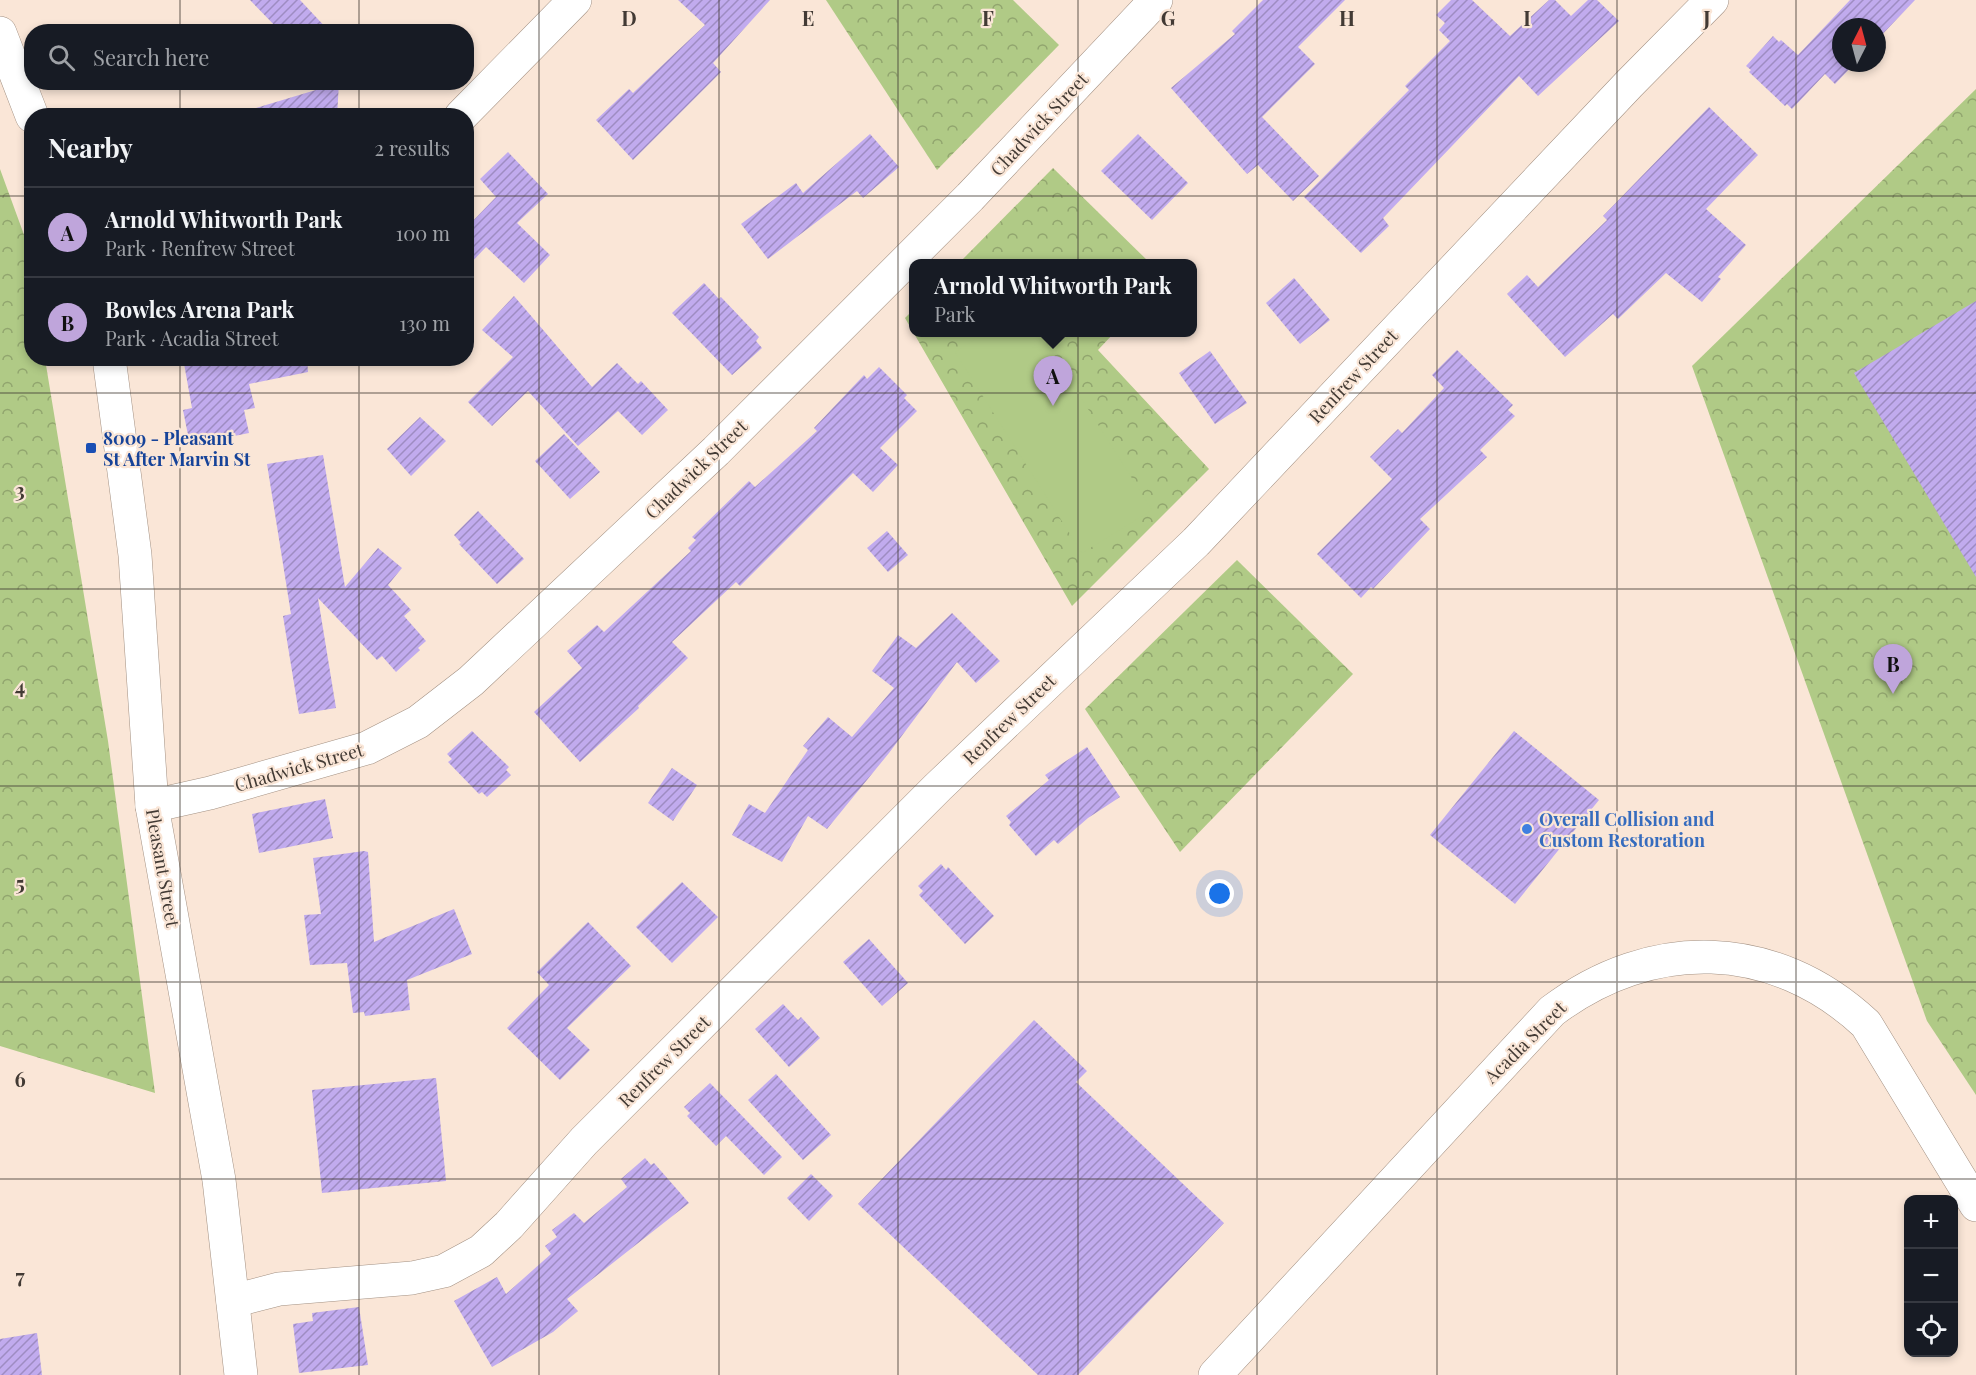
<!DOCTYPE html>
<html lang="en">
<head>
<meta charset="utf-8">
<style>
  :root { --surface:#171b24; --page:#20242c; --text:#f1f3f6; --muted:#9ea1a6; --line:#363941; --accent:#bfa5db }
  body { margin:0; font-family:"Playfair Display",serif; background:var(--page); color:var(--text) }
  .controls { position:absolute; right:18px; bottom:18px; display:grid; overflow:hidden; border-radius:12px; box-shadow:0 3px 9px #0003 }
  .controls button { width:54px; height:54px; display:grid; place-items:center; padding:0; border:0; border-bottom:2px solid var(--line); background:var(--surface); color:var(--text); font:30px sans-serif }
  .compass { position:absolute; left:1832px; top:18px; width:54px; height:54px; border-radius:50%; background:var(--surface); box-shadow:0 3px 9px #0003; rotate:6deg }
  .you { position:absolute; left:1220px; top:894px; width:21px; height:21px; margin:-15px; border:4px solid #fff; border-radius:50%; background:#1a73e8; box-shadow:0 0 0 9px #1a73e833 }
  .badge { display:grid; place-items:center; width:39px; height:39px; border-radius:50%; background:var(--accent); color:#111; font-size:20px; font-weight:700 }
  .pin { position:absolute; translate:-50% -50px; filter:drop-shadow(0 2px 3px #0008) }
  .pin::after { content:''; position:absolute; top:32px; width:21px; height:18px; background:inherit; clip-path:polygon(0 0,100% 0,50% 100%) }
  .popup { position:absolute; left:909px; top:259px; width:288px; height:78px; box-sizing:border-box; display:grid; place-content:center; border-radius:12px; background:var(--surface); filter:drop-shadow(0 2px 4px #0005); font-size:20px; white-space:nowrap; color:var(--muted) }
  .popup b { font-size:22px; color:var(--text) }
  .popup::after { content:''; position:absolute; left:50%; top:100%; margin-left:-12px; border:12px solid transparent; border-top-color:var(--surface) }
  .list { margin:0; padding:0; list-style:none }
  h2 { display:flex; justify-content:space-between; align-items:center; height:78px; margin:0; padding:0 24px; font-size:26px }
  h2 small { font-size:20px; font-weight:400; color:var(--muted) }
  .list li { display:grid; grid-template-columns:39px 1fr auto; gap:18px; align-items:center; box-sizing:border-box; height:90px; padding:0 24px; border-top:2px solid var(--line) }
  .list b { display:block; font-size:22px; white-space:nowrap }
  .list p { margin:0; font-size:20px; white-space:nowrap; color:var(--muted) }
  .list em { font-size:20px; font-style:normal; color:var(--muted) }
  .icon { flex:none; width:33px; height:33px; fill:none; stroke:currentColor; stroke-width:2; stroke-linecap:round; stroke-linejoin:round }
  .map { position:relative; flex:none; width:1976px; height:1375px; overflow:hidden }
  .search { position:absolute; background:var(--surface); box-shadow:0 3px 9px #0003; left:24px; top:24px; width:450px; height:66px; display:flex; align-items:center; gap:15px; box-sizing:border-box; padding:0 21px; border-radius:24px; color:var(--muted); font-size:22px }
  .panel { position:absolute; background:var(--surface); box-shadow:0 3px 9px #0003; left:24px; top:108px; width:450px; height:258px; border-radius:24px }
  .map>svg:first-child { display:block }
</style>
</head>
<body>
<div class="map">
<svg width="1976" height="1375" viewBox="0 0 1976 1375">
  <defs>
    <pattern id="park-crowns" width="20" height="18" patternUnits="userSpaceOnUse" patternTransform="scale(1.5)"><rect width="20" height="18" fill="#b0ca86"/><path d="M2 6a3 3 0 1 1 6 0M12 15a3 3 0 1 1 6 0" fill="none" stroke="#91a56e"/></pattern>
    <pattern id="building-hatch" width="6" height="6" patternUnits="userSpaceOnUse" patternTransform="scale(1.5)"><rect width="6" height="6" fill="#c1abee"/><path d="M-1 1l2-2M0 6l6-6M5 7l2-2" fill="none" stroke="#9e8cc2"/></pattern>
  </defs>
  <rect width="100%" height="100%" fill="#fae6d7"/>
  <g fill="url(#park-crowns)">
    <polygon points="826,0 1013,0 1059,45 937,170"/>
    <polygon points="1976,89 1976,1095 1927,1021 1692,366"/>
    <polygon points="1053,168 1150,263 959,263"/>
    <polygon points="0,169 27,243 31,273 32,358 45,359 108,741 155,1093 0,1046"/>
    <polygon points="913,310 914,332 1114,333 1098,350 1209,469 1072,606 905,318"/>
    <polygon points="1237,560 1353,674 1180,852 1085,709"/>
  </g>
  <polygon fill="#b0ca86" points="986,333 1040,333 1152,510 1082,553 955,352"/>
  <g fill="url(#building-hatch)">
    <polygon points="250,0 300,0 330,32 281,32"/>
    <polygon points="678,0 770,0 713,63 721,72 633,160 596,120 629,89 633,93 705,25"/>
    <polygon points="1263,0 1345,0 1298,47 1315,64 1262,117 1319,176 1293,201 1258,165 1247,174 1171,88 1235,34 1232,31"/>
    <polygon points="1451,0 1472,0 1510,36 1549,0 1555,0 1571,16 1588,0 1597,0 1619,21 1538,96 1519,76 1383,218 1389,226 1361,253 1304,197 1409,90 1405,86 1450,41 1439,30 1445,23 1436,15"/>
    <polygon points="1850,0 1915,0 1877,40 1877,27 1841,27 1841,63 1855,63 1835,84 1825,74 1792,109 1787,104 1785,106 1749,72 1751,70 1746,66 1773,36 1779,42 1781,40 1798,55"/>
    <polygon points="339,83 337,116 257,116 256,108"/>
    <polygon points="1709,107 1758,155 1706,209 1746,245 1718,277 1721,279 1702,302 1666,273 1618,319 1613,314 1565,357 1507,294 1527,275 1538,287 1607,220 1603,216"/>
    <polygon points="870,134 899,167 863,198 857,191 768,259 741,224 796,183 803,193"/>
    <polygon points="1138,134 1188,183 1152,220 1101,171"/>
    <polygon points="508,152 548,194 517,223 550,255 524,283 486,247 466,268 466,228 496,197 480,179"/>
    <polygon points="1294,278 1330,320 1300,344 1266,303"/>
    <polygon points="704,283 719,299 721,297 759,337 756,341 762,348 732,375 672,313"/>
    <polygon points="514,296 592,387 617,363 638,384 641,381 668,410 642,435 618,411 578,446 528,391 492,426 468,402 513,357 482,330"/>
    <polygon points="1976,301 1976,577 1854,373"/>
    <polygon points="1457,350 1513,405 1508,410 1515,416 1480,450 1487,457 1420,519 1430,529 1373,589 1371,587 1361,598 1317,554 1392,479 1370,457 1398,429 1402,433 1444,388 1432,375"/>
    <polygon points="1210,351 1247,403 1215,424 1179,373"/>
    <polygon points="183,358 307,358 308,372 249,384 255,408 244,410 249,433 190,445 183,410 192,408"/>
    <polygon points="879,367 907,395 904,398 917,411 880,448 898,465 873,492 853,473 740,586 736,582 672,642 688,658 638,706 639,708 580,762 534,712 582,668 567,651 597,625 604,632 691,551 688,548 696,540 692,537 749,481 755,487 817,431 814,428 864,375 867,379"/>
    <polygon points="420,417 446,441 411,476 387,449"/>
    <polygon points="564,434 600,472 570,499 535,461"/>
    <polygon points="323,455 345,587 378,548 402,568 388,585 411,610 404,616 426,641 418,648 420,650 396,672 382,656 377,660 318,598 336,708 299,714 283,616 291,614 267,464"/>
    <polygon points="478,511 524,559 497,584 459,544 461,543 454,535"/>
    <polygon points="887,531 908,555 888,572 867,548"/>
    <polygon points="952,613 1000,661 976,683 957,662 889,753 827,829 808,816 782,862 732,835 749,804 765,813 808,750 803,746 828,717 852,737 894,688 872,671 898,635 916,648"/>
    <polygon points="472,731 509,767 506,770 511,775 487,797 482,792 479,794 448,762 452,759 447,754"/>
    <polygon points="1514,731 1599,800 1515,904 1430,835"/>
    <polygon points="1087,747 1120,797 1088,818 1058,844 1054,840 1036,856 1009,825 1011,822 1006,816 1049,780 1045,775"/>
    <polygon points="672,768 697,785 673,821 648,803"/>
    <polygon points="325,799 333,838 259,853 252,814"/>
    <polygon points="364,851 368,852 374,942 454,909 472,954 407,980 410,1010 365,1016 364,1012 353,1013 347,963 310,965 304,915 321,914 313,858"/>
    <polygon points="941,864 946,870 948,867 994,916 965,944 919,895 923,891 918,886"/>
    <polygon points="682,882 718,917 672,963 636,927"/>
    <polygon points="588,922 631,966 567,1028 590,1050 560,1080 507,1028 549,985 537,972"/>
    <polygon points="869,939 908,983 882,1006 843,962"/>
    <polygon points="783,1004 798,1020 801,1017 820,1038 789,1067 755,1029"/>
    <polygon points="1034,1020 1087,1071 1076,1082 1224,1223 1078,1375 1038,1375 858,1204"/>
    <polygon points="776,1074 831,1135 803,1160 748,1100"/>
    <polygon points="436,1078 446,1181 322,1193 312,1090"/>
    <polygon points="710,1083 782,1157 764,1175 726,1136 716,1146 687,1116 690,1113 684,1107"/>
    <polygon points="645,1158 651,1165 654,1163 689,1203 567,1299 578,1311 553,1332 492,1367 454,1301 497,1277 506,1294 551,1254 545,1246 557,1237 552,1230 574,1213 584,1223 627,1187 621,1179"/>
    <polygon points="811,1174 833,1196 809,1221 787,1198"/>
    <polygon points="359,1307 368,1365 299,1373 293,1324 313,1321 312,1313"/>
    <polygon points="37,1333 42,1375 0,1375 0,1339"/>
  </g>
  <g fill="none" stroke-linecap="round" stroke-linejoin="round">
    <g stroke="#a39183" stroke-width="34">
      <g id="street">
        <polyline points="461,116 575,0"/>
        <polyline points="152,806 210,793 367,748 418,722 471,681 716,451 970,197 1156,0"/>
        <polyline points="233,1301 279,1289 412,1278 444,1271 481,1251 509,1225 584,1141 938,787 1196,542 1629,84 1712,0"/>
        <path d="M 1215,1375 L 1552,1011 C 1651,936 1774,938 1866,1024 L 1976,1205"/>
      </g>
    </g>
    <g stroke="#a39183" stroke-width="34">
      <g id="secondary">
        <polyline points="0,33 32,116"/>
        <polyline points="109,358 135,555 152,806 219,1180 241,1375"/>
      </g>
    </g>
    <use href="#street" stroke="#fff" stroke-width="33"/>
    <use href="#secondary" stroke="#fff" stroke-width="33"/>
  </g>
  <path fill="none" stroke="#423a34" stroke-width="1.5" stroke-opacity="0.55" d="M 180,0 L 180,32M 359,0 L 359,32M 539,0 L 539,1375M 719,0 L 719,1375M 898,0 L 898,1375M 1078,0 L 1078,1375M 1257,0 L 1257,1375M 1437,0 L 1437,1375M 1617,0 L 1617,1375M 1796,0 L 1796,1375M 180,82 L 180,116M 359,82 L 359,116M 0,196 L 32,196M 466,196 L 1976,196M 180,358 L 180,1375M 359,358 L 359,1375M 0,393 L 1976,393M 0,589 L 1976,589M 0,786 L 1976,786M 0,982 L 1976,982M 0,1179 L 1976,1179"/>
  <rect fill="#1a4fb4" stroke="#fae6d7" stroke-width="2" x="85" y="442" width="12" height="12" rx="3"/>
  <circle fill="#3f7fe0" stroke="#fae6d7" stroke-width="2" cx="1527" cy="829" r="6"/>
  <g text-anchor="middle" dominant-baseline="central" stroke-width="4.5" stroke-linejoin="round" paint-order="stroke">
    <g font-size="18" fill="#423a34" stroke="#fae6d7">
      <text transform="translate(1039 124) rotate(-47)">Chadwick Street</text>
      <text transform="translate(1353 376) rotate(-47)">Renfrew Street</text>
      <text transform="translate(696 469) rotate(-44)">Chadwick Street</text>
      <text transform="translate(1009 719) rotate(-44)">Renfrew Street</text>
      <text transform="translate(299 767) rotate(-16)">Chadwick Street</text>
      <text transform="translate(163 868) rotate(80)">Pleasant Street</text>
      <text transform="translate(1525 1042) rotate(-45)">Acadia Street</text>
      <text transform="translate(664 1061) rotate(-45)">Renfrew Street</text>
    </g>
    <g font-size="18" font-weight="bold" fill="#164399" stroke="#fae6d7" text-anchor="start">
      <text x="103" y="438">8009 - Pleasant<tspan x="103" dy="21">St After Marvin St</tspan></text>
    </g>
    <g font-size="18" font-weight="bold" fill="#366cbe" stroke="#fae6d7" text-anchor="start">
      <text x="1539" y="819">Overall Collision and<tspan x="1539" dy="21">Custom Restoration</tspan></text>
    </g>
  </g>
  <g font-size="20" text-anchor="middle" font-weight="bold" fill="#423a34" stroke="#fae6d7" stroke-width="4.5" stroke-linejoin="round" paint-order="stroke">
    <text x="629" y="26">D</text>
    <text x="808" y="26">E</text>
    <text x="988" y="26">F</text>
    <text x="1168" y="26">G</text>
    <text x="1347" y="26">H</text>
    <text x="1527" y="26">I</text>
    <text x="1707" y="26">J</text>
    <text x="20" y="498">3</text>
    <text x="20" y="694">4</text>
    <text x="20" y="891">5</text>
    <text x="20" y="1087">6</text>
    <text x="20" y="1284">7</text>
  </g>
</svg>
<div class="controls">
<button>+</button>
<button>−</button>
<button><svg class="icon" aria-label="locate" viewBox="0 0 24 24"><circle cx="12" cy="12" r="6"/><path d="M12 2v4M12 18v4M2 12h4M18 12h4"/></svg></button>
</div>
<svg class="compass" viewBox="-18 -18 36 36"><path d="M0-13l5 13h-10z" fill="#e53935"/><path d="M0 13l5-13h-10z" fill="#9ea1a6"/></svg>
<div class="you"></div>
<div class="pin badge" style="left:1053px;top:406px">A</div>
<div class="popup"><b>Arnold Whitworth Park</b>Park</div>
<div class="pin badge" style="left:1893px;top:694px">B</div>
<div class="search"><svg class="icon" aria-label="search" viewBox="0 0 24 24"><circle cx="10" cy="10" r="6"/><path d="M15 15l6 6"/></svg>Search here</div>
<section class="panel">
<h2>Nearby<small>2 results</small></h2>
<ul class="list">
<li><span class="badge">A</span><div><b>Arnold Whitworth Park</b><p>Park · Renfrew Street</p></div><em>100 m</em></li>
<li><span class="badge">B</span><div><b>Bowles Arena Park</b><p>Park · Acadia Street</p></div><em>130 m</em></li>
</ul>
</section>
</div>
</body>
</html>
